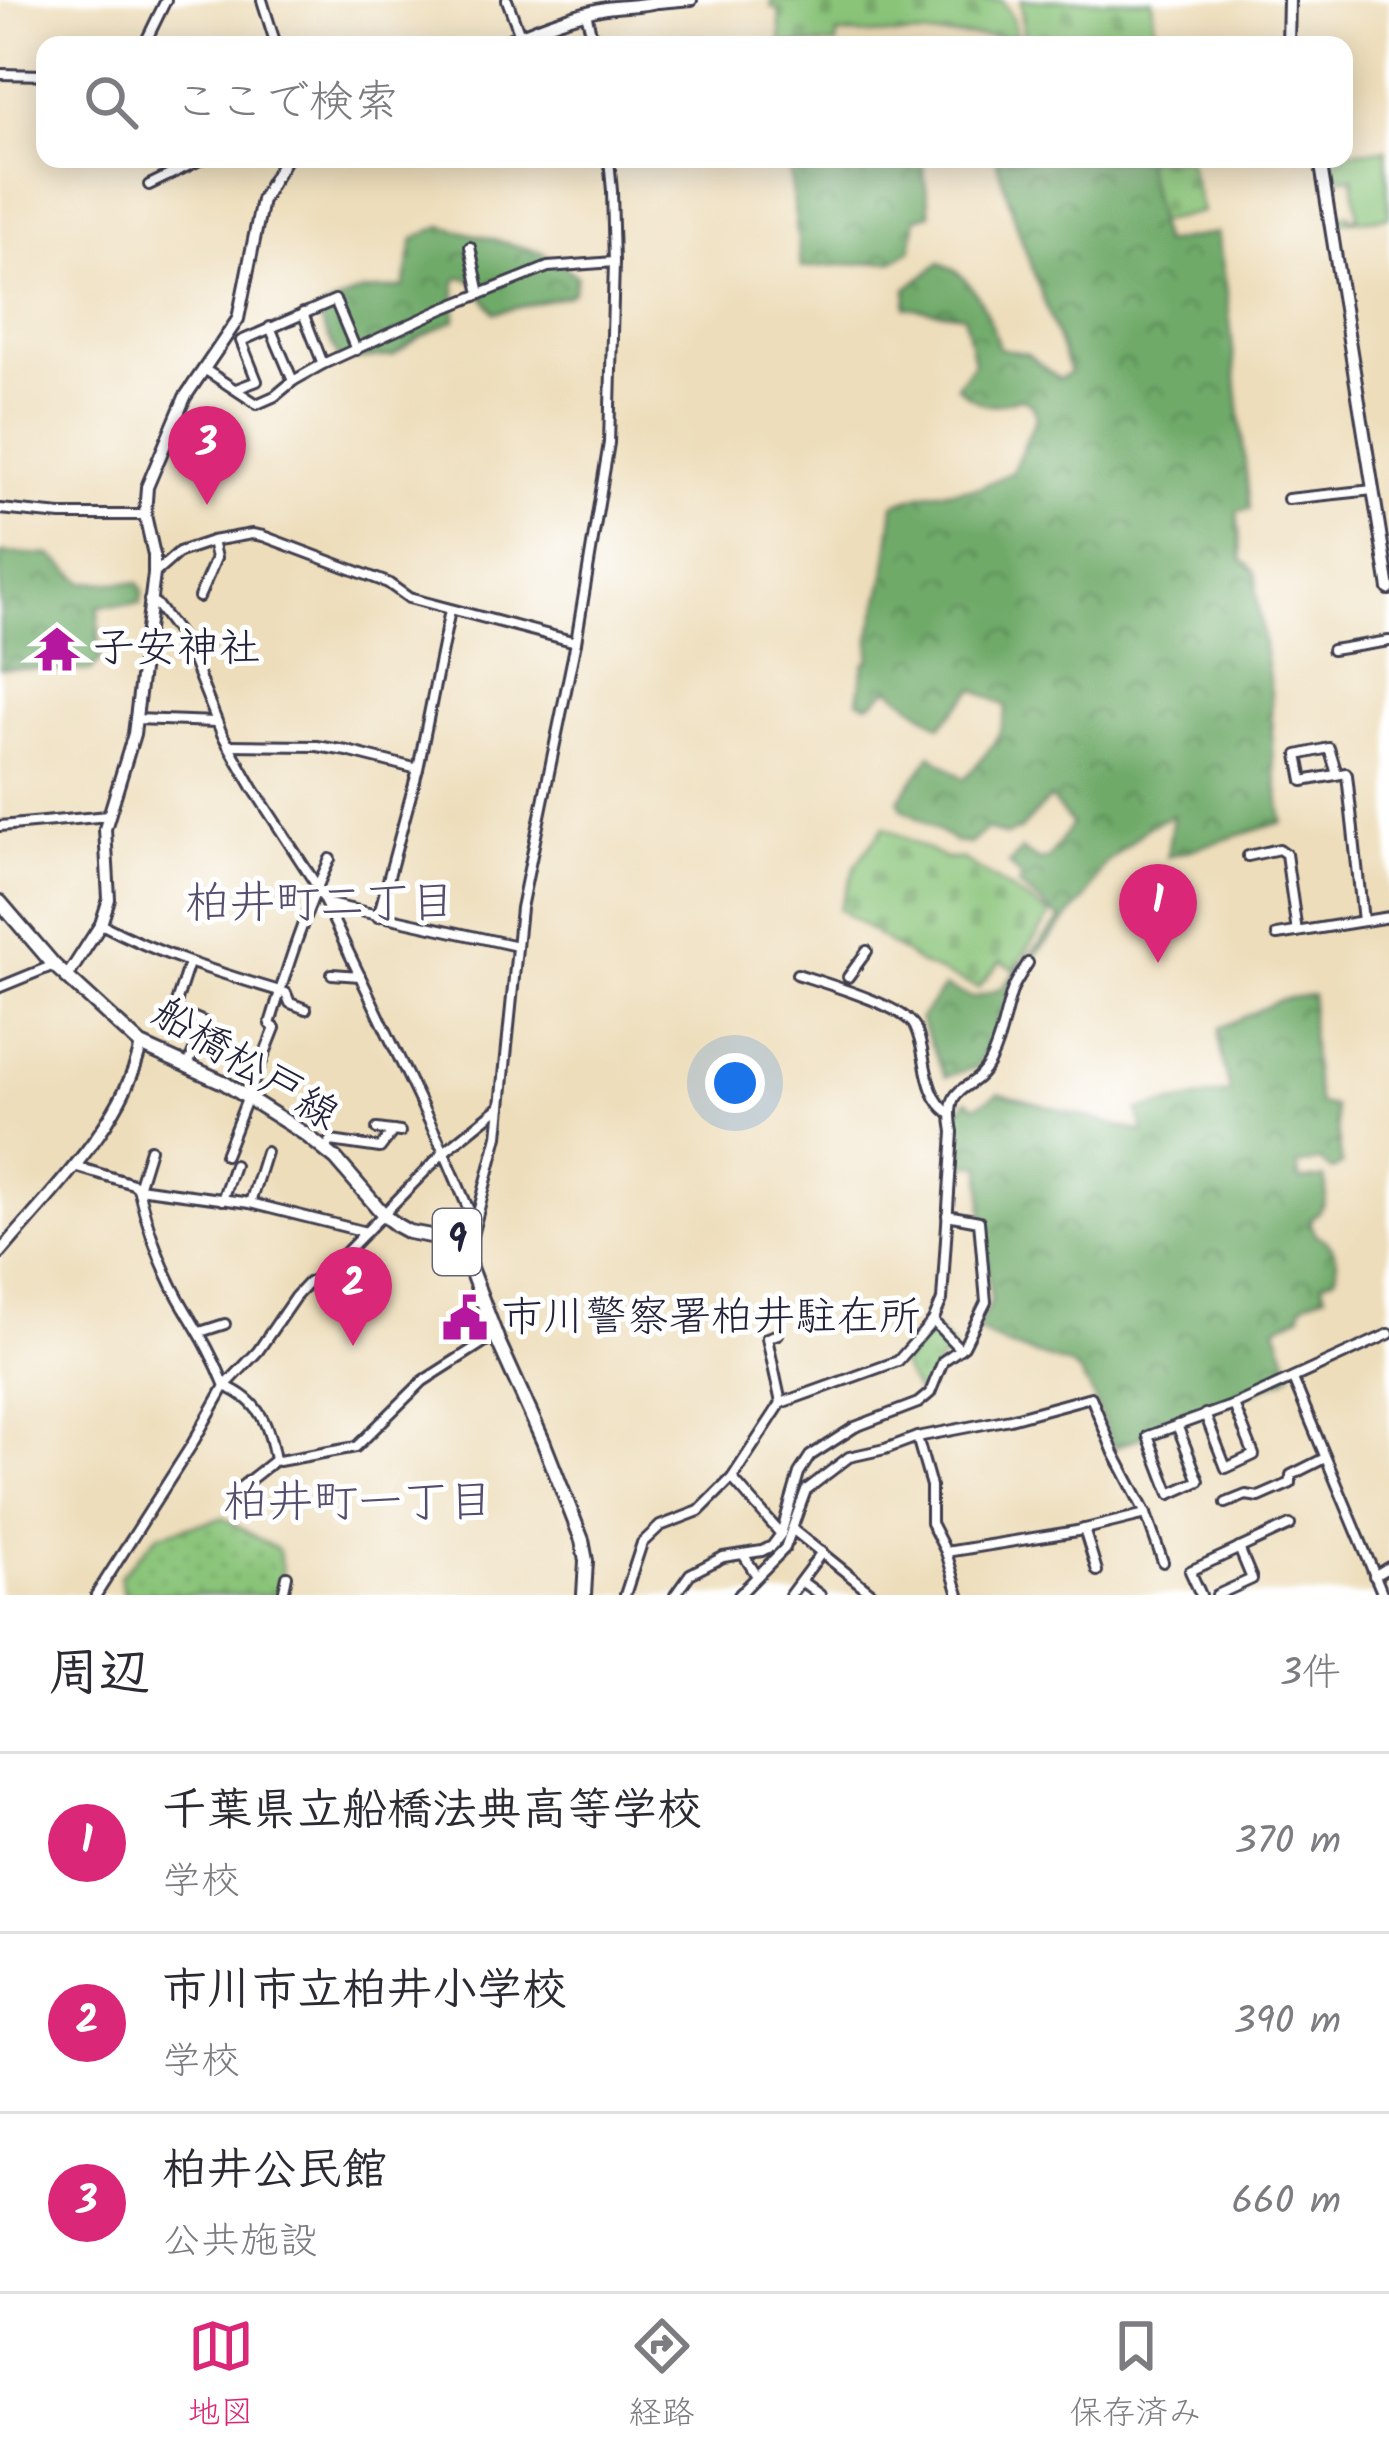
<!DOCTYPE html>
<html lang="ja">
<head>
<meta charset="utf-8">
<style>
  :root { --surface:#fff; --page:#f7f7f7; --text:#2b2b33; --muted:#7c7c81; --line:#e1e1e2; --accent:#db2777 }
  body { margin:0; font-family:Kalam,"Klee One",sans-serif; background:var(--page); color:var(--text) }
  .you { position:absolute; left:735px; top:1083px; width:42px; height:42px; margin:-30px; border:9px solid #fff; border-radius:50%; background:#1a73e8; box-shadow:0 0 0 18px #1a73e833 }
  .badge { display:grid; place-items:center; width:78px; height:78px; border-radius:50%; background:var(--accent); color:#fff; font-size:39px; font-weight:700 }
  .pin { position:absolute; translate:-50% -99px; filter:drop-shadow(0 3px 6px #0008) }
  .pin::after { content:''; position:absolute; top:63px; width:42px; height:36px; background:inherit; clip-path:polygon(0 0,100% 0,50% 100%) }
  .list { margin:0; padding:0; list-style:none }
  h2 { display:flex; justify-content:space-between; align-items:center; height:156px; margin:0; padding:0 48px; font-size:51px }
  h2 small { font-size:39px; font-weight:400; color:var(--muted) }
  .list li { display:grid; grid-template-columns:78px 1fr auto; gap:36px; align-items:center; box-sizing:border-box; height:180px; padding:0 48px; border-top:3px solid var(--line) }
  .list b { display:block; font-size:45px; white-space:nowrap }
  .list p { margin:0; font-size:39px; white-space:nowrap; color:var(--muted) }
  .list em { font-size:39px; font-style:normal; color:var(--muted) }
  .icon { flex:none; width:66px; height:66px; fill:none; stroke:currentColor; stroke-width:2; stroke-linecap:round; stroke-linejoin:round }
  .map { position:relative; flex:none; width:1389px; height:1595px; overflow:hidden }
  .search { position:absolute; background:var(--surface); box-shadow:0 6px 30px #0003; left:36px; right:36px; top:36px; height:132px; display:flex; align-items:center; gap:30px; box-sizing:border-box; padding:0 42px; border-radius:24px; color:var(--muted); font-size:45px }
  .sheet { height:696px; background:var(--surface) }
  nav { display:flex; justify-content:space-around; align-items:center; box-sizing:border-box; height:168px; border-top:3px solid var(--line); background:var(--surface); font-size:33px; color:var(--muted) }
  nav a { display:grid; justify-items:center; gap:6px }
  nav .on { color:var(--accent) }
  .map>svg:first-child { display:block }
</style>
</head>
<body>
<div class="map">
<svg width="1389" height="1595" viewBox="0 0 1389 1595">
  <defs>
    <pattern id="forest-crowns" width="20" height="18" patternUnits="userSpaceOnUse" patternTransform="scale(3)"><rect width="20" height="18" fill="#6faa69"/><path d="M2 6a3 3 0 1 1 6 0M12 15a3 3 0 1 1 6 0" fill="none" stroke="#5b8a58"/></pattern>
    <pattern id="cemetery-stones" width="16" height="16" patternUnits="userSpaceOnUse" patternTransform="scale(3)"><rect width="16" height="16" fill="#8ac479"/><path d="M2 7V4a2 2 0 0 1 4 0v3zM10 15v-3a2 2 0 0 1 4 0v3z" fill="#77a86a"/></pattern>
    <pattern id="park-dots" width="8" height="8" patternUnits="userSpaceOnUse" patternTransform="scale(3)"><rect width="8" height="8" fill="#8ac479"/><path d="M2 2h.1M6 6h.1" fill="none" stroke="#77a86a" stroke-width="1.8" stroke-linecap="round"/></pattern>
  </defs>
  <rect width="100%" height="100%" fill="#fff"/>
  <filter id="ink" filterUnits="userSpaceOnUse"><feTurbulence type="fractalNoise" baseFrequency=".00833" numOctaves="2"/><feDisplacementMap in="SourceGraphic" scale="24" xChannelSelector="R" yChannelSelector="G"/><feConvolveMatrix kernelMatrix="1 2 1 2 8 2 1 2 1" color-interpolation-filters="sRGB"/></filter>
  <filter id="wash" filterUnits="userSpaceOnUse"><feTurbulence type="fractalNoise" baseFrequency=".004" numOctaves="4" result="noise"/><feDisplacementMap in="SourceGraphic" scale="48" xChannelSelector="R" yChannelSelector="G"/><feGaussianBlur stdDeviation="2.7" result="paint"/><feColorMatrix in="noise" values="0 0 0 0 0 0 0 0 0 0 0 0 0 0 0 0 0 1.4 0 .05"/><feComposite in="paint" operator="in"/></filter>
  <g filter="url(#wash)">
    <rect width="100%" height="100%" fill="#edddba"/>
    <polygon fill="#8ac479" stroke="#56735a" stroke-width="3" points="1386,149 1389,217 1343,222 1337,216 1349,214 1350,219 1358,218 1353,177 1331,178 1327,159 1344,159 1344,152"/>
    <g fill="url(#forest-crowns)" stroke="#486652" stroke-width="3">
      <polygon points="813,159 922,159 930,214 916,218 911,250 894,261 801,268 789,165"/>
      <path d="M 996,159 L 1144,159 L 1162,243 L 1217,233 L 1226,284 L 1250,509 L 1237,511 L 1242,561 C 1255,569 1259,575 1256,590 L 1271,693 L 1272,750 L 1283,822 L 1167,857 L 1173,815 L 1148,827 L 1105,864 L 1085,899 L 1014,979 L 989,1046 L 977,1067 L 945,1077 L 920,1019 L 944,987 L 973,998 L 1001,989 L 1061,919 L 1018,885 L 1022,878 L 1009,864 L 1022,850 L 1039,861 L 1048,859 L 1072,824 L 1050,798 L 1021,829 L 1006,836 L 987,829 L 970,844 L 955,842 L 902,808 L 899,800 L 931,755 L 964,779 C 984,756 1004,738 1006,706 L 974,689 L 940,726 L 889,688 L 874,701 L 867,704 L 858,700 L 864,664 L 870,659 L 870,638 L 886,571 L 894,504 L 923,494 L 980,487 L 1012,472 L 1036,418 L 1033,405 L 1021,398 C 988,407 983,410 957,386 L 974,362 L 964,315 L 906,307 L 907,288 L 940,263 C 974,275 990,316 999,348 L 1027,354 L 1059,379 L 1070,372 L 1022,241 Z"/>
      <polygon points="441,226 541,252 577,276 573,292 566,296 495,313 471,280 461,277 455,282 455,320 418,338 393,356 340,361 320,319 324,308 359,292 404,287 414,238"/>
      <polygon points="0,553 51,555 83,582 138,583 143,591 140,604 98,606 100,660 91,671 0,668"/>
      <path d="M 1312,995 C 1310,1032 1312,1067 1319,1104 L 1334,1107 L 1342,1165 L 1332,1170 L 1320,1161 L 1297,1165 L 1300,1180 L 1324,1178 C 1329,1193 1326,1210 1311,1218 L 1310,1225 L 1316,1235 C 1333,1241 1340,1258 1336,1276 L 1322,1282 L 1325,1294 L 1307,1301 L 1301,1307 L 1301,1314 L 1276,1327 L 1292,1373 L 1285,1379 L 1114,1448 L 1092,1394 L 1079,1372 L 1070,1365 L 1008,1346 L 977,1330 L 991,1301 L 983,1217 L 982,1166 L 955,1163 L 958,1138 L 954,1116 L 967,1100 L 976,1106 L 999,1093 L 1144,1133 L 1138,1110 L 1230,1092 C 1227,1075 1216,1042 1220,1028 L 1282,999 Z"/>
    </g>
    <g fill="url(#cemetery-stones)" stroke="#56735a" stroke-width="3">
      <polygon points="771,0 1002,0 1013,18 1017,37 837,34 836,45 781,45 779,9 772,8"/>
      <polygon points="1021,0 1152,0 1156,45 1024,45"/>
      <polygon points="1144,159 1188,159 1202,212 1158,222"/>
      <polygon points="884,827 946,859 962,859 1051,915 1014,969 1001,961 978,988 922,965 839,909 857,863"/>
    </g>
    <g fill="url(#park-dots)" stroke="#56735a" stroke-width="3">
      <polygon points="933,1328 953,1347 936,1366 926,1390 919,1396 900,1364"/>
      <polygon points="223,1518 278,1550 282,1570 279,1595 123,1595 120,1576 159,1534"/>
    </g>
  </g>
  <g filter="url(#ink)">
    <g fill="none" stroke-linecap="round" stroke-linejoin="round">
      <g stroke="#403e4e" stroke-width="14">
        <g id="street">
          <polyline points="262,0 276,45"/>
          <polyline points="507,0 520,35"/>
          <polyline points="658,3 692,0"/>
          <polyline points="586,13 594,45"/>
          <polyline points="144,45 166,0"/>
          <polyline points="0,74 45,75"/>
          <polyline points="149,185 202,159"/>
          <polyline points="470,247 480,294"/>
          <polyline points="303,313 323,364"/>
          <polyline points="270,327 293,381"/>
          <polyline points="204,369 257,404 275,396 293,381 323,364 443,309 548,267 614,262"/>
          <polyline points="236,389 257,381 241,341 335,300 356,350"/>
          <polyline points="1288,499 1373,490"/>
          <polyline points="0,509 61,515 145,515"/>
          <polyline points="154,574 179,552 212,541 252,534 263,536 388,583 409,598 576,642"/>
          <polyline points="199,597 216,558 212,541"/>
          <polyline points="149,600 156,604 186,644 222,734 253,788 317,886 444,1152 474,1222"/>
          <polyline points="1332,650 1389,641"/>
          <polyline points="135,719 216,722"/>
          <polyline points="228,745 317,746 347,751 418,769 378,917"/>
          <polyline points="418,769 450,610"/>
          <polyline points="1337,774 1329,748 1298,755 1303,781 1346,773 1347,775 1363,921"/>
          <polyline points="0,826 108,816"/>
          <polyline points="1248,856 1279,849 1286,854 1297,932"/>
          <polyline points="328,904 517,946"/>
          <path d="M 101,924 C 160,955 222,974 286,993 L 290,1003 L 306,1009"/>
          <polyline points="1277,935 1389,917"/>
          <polyline points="332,974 360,976"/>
          <path d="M 797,974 C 821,982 905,1006 915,1027 C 928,1054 922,1094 949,1113"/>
          <polyline points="848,977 867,951"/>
          <polyline points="0,987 54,965"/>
          <polyline points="188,1065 206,1023 174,1009 189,963"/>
          <polyline points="377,1129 400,1132"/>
          <polyline points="150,1149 138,1188 250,1203 366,1232"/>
          <polyline points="325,1149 331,1141 380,1148 393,1131"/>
          <path d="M 225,1155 L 275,1028 L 270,1024 C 287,968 305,911 330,859"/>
          <path d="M 74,1166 L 133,1184 L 138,1188 C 148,1230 163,1273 186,1311 C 201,1336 214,1358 225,1386 C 260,1401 269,1425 275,1460"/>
          <polyline points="222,1200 234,1165"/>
          <polyline points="250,1203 266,1152"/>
          <polyline points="467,1255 498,1136 521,908 576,642 609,443 614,262 612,191 609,159"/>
          <polyline points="933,1321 960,1349"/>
          <polyline points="200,1332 225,1324"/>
          <polyline points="778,1334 767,1338 781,1403"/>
          <polyline points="1293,1379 1383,1595"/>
          <polyline points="1205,1414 1226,1468 1254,1455 1234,1405"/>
          <polyline points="1177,1425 1199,1481 1170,1494 1148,1436 1234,1405 1389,1334"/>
          <polyline points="732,1478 780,1533"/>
          <polyline points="237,1490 275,1460 279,1461 356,1447 423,1381 495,1335"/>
          <polyline points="1226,1503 1246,1495 1259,1497 1291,1483 1291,1475 1325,1458"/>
          <polyline points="792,1529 874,1595"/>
          <polyline points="1084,1529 1097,1571"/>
          <polyline points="946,1552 1077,1531 1146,1514"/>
          <polyline points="743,1554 757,1576"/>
          <polyline points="1374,1576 1389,1567"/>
          <polyline points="801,1581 820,1595"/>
          <polyline points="96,1595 191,1446 225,1386 258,1351 295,1297 308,1283 325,1274 444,1152 501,1106"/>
          <polyline points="283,1595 287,1576"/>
          <path d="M 625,1595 L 642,1543 L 660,1526 L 699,1511 L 732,1478 L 781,1403 L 898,1361 L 933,1321 L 942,1300 L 953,1132 C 943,1079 972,1096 989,1063 C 1002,1039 1004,1013 1013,988 C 1017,980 1023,971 1028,963"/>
          <polyline points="675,1595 690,1574 723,1557 762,1551 772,1546 781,1534 799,1473 810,1456 855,1427 918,1403 930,1393 943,1361 964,1346 986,1302 979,1221 947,1215"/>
          <polyline points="739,1595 785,1548 806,1490 849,1457 885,1449 917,1437"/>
          <polyline points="790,1595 822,1552"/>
          <polyline points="959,1595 946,1552 931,1523 931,1486 917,1437 1010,1419 1091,1397 1114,1453 1146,1514 1163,1562"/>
          <polyline points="1201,1595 1190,1571 1290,1525"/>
          <polyline points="1217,1595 1252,1579 1239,1548"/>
        </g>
      </g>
      <g stroke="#403e4e" stroke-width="16">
        <g id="secondary">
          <path d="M 496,45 C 531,31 568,15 606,8 C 625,5 644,7 663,0"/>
          <polyline points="1288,45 1289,0"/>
          <polyline points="1320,159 1389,589"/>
          <polyline points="67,977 101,924 109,899 105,829 134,734 154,574 154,555 145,515 147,487 185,397 238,319 262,200 285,159"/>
          <path d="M 0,1253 C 50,1193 124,1123 141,1045"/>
        </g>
      </g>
      <g stroke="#403e4e" stroke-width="18">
        <polyline id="primary" points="0,902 54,965 141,1045 223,1082 305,1134 336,1159 385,1216 398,1226 409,1232 452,1240 462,1247 498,1341 543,1441 582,1540 586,1561 584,1595"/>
      </g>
      <use href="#street" stroke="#fff" stroke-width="8"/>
      <use href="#secondary" stroke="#fff" stroke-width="10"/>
      <use href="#primary" stroke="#fff" stroke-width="12"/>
    </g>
  </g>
  <defs>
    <g id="temple-bare" transform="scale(3.6)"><path d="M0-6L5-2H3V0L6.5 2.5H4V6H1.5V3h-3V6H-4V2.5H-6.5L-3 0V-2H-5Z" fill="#b5179e" stroke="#fff" stroke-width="2.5" paint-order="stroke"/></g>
    <g id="civic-bare" transform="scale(3.6)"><path d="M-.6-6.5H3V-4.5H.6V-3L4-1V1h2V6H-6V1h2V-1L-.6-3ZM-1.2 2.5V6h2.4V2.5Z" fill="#b5179e" stroke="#fff" stroke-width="2.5" paint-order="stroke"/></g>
  </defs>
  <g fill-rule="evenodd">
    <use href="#temple-bare" x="57" y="649"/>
    <use href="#civic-bare" x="465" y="1318"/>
  </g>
  <g text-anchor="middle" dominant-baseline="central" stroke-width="10" stroke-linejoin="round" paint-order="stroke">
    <rect fill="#fff" stroke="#646476" stroke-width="3" x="433" y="1209" width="48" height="66" rx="9"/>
    <g font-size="39" font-weight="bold" fill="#22223b">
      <text x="457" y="1242">9</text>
    </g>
    <g font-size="42" fill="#22223b" stroke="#fff" text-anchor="start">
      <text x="93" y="649">子安神社</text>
      <text x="501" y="1318">市川警察署柏井駐在所</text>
    </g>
    <g font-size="42" fill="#22223b" stroke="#fff">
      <text transform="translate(245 1065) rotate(32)">船橋松戸線</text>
    </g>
    <g font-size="45" fill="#554d6d" stroke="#fff">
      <text x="320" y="905">柏井町二丁目</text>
      <text x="358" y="1504">柏井町一丁目</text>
    </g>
  </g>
</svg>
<div class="you"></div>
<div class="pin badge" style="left:1158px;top:963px">1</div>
<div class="pin badge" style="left:353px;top:1346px">2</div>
<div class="pin badge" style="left:207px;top:505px">3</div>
<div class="search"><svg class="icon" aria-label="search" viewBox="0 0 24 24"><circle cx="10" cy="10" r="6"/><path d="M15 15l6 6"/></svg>ここで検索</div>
</div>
<section class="sheet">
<h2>周辺<small>3件</small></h2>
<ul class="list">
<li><span class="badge">1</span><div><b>千葉県立船橋法典高等学校</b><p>学校</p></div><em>370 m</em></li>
<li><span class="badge">2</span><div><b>市川市立柏井小学校</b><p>学校</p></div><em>390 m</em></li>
<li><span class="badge">3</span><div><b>柏井公民館</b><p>公共施設</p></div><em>660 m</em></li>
</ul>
</section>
<nav>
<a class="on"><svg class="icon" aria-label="map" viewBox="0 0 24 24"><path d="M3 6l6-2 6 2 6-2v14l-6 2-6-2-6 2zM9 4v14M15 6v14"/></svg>地図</a>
<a><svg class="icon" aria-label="directions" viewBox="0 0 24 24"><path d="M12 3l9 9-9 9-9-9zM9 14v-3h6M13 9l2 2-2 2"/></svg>経路</a>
<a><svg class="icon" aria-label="saved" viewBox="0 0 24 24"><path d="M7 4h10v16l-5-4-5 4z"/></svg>保存済み</a>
</nav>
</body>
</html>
